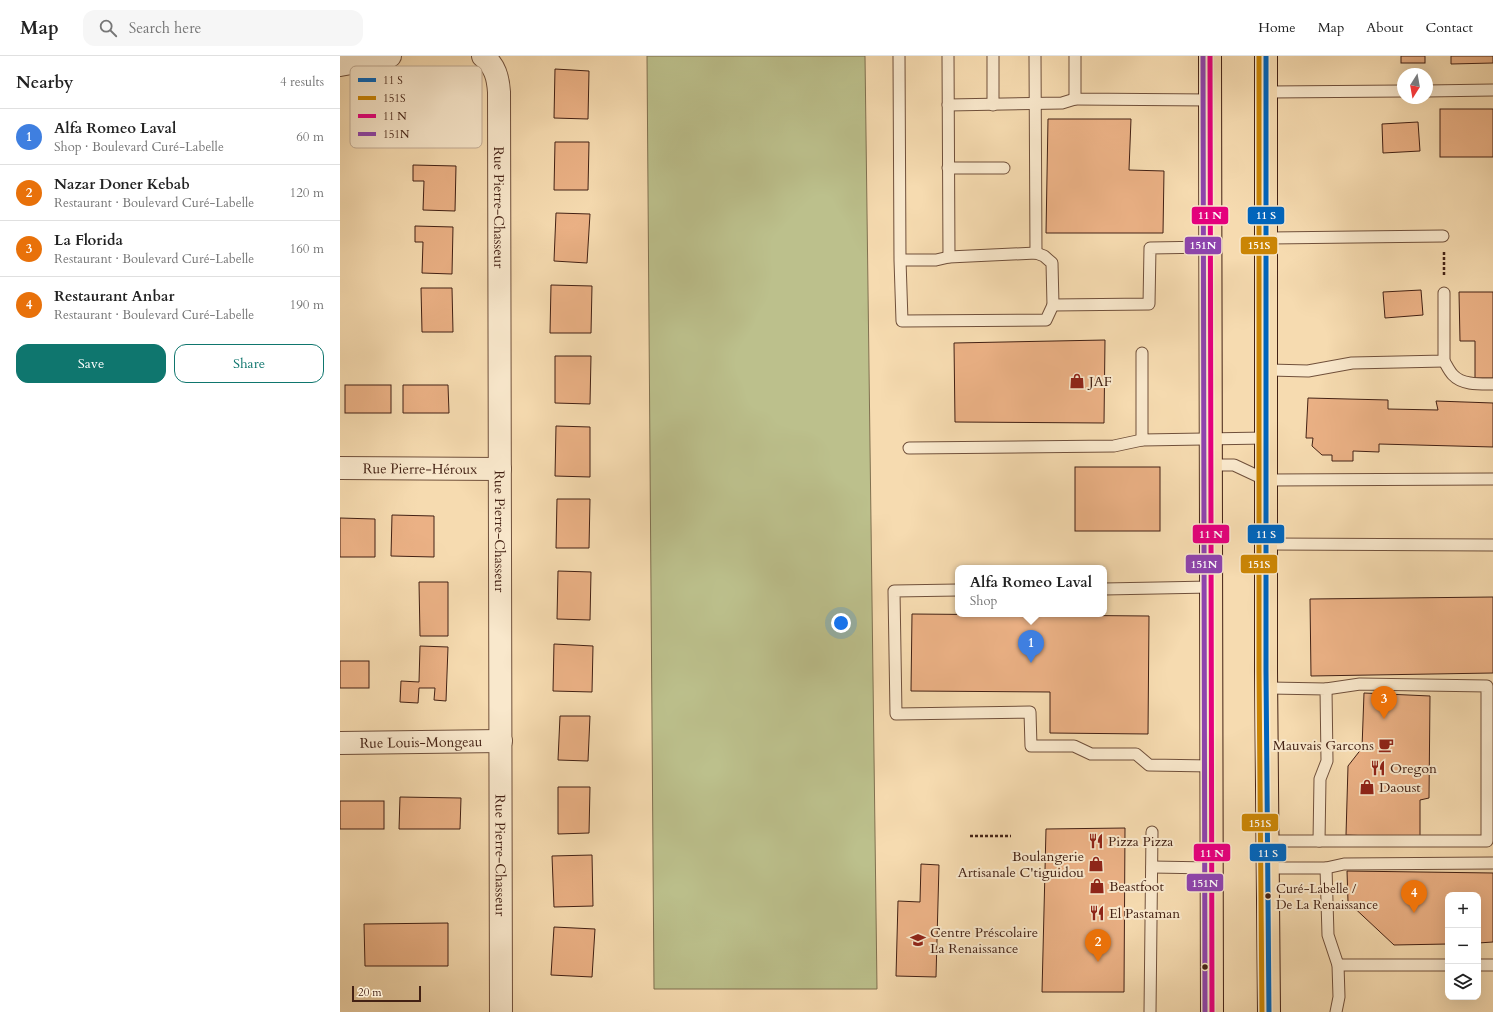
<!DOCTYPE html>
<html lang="en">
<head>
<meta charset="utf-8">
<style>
  :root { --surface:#fff; --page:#f6f6f6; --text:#222; --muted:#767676; --line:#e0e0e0; --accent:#0f766e }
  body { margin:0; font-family:Cardo,serif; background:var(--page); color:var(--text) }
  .controls { position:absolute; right:12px; bottom:12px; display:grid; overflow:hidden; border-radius:8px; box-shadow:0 4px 16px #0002 }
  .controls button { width:36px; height:36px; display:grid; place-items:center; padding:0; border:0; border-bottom:1px solid var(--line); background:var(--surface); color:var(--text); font:20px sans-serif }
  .compass { position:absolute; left:1057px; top:12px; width:36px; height:36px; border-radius:50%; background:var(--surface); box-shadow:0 4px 16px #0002; rotate:191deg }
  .scale { position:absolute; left:12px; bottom:10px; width:69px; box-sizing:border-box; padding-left:4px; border:2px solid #432114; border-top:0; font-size:11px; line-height:14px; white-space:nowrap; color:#432114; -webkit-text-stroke:3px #f9e8cc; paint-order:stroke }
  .you { position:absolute; left:501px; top:567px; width:14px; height:14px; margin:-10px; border:3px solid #fff; border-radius:50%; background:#1a73e8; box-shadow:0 0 0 6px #1a73e833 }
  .badge { display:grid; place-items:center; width:26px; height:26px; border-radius:50%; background:var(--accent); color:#fff; font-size:13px; font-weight:700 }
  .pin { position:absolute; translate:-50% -33px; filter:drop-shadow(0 1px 2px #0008) }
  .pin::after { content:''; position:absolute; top:21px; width:14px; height:12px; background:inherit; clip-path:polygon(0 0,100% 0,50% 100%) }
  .popup { position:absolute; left:615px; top:509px; width:152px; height:52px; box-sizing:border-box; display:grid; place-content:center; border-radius:8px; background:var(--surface); filter:drop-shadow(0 1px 3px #0005); font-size:13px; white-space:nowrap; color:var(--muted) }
  .popup b { font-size:15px; color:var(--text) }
  .popup::after { content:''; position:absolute; left:50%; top:100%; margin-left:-8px; border:8px solid transparent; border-top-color:var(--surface) }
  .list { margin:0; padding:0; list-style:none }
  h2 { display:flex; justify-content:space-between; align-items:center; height:52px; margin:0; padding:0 16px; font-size:17px }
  h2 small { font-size:13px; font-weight:400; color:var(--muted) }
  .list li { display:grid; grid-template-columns:26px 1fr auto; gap:12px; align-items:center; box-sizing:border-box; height:56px; padding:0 16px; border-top:1px solid var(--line) }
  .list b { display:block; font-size:15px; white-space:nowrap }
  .list p { margin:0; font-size:13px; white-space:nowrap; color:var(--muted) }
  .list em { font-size:13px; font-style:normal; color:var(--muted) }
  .actions { display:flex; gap:8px; padding:12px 16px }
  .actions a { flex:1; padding:9px 0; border:1px solid var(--accent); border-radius:12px; text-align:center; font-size:14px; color:var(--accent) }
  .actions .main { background:var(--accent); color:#fff }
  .icon { flex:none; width:22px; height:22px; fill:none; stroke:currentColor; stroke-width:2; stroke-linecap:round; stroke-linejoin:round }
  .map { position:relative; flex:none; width:1153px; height:956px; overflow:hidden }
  header { display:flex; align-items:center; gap:24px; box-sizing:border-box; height:56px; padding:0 20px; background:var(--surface); border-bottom:1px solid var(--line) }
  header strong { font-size:19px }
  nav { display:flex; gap:22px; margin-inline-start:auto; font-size:14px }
  .search { width:280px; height:36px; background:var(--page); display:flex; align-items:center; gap:10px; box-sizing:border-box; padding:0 14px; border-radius:12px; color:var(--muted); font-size:15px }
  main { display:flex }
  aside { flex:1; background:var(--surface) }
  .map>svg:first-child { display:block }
</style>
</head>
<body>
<header>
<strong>Map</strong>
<div class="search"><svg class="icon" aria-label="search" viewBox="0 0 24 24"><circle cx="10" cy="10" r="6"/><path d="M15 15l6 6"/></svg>Search here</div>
<nav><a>Home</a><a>Map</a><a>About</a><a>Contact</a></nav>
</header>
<main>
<aside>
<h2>Nearby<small>4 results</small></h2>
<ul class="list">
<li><span class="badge" style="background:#3f7fe0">1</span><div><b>Alfa Romeo Laval</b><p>Shop · Boulevard Curé-Labelle</p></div><em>60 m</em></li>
<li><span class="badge" style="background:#e8710a">2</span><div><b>Nazar Doner Kebab</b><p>Restaurant · Boulevard Curé-Labelle</p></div><em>120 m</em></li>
<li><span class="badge" style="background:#e8710a">3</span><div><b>La Florida</b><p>Restaurant · Boulevard Curé-Labelle</p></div><em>160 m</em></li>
<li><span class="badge" style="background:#e8710a">4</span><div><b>Restaurant Anbar</b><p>Restaurant · Boulevard Curé-Labelle</p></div><em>190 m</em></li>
</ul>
<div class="actions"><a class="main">Save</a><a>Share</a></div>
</aside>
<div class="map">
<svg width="1153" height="956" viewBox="0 0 1153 956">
  <rect width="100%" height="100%" fill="#f6dbb0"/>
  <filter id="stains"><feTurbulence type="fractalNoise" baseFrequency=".005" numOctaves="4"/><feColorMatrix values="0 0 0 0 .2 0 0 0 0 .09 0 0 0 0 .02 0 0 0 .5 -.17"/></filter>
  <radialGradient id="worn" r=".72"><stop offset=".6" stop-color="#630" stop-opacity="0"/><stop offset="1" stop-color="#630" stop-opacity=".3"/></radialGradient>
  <polygon fill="#bcc08c" stroke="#807050" points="307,0 525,0 537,933 314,933"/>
  <g fill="#ebb185" stroke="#432114">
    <rect x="1061" y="0" width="24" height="7"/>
    <polygon points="1111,0 1153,0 1153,7 1111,8"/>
    <polygon points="215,13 249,15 248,63 214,62"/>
    <polygon points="83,39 115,40 114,89 81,88"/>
    <rect x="1100" y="53" width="53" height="48"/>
    <polygon points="708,63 791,63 789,114 824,115 823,177 706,177"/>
    <polygon points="1078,66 1080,95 1043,97 1042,68"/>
    <polygon points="215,86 249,86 248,134 214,134"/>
    <polygon points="73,109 116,110 115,155 83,154 84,125 73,125"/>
    <polygon points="216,157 250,158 247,207 214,205"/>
    <polygon points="75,170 113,171 112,218 82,217 83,186 75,186"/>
    <polygon points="211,229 252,230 251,277 210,277"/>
    <polygon points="81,232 112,232 113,276 82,276"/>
    <polygon points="1081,234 1083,259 1045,262 1043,236"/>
    <polygon points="1119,236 1153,236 1153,322 1135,322 1135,285 1120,285"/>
    <polygon points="765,284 764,367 615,366 614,287"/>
    <polygon points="215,300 251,300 250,348 215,347"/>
    <rect x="5" y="329" width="46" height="28"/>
    <polygon points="63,329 108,329 109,357 63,357"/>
    <polygon points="968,342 1048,344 1048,353 1098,354 1096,345 1153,347 1153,391 1039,388 1039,396 1013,395 1013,405 992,405 992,399 982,399 972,390 973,382 966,382"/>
    <polygon points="216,370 250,371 250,421 215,420"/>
    <rect x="735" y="411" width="85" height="64"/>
    <polygon points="217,443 250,443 249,492 216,492"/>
    <polygon points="52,459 94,460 94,501 51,500"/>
    <polygon points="0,462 35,463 35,501 0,501"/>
    <polygon points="218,515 251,516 250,564 217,563"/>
    <polygon points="79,526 108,526 108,580 80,580"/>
    <polygon points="1153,541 1153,617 971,620 970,543"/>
    <polygon points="572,558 809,560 808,678 710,677 710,636 571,635"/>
    <polygon points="214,588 253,590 252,636 213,635"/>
    <polygon points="80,590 108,591 106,645 94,644 95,632 79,632 78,647 60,646 61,625 79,626"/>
    <rect x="0" y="605" width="29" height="27"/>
    <polygon points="1024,637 1090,640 1089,742 1080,744 1080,782 1006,779 1008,710 1022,692"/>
    <polygon points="220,660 250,660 248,705 218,704"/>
    <polygon points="218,731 250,731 249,777 218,778"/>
    <polygon points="60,741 121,742 120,773 59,773"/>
    <rect x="0" y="745" width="44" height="28"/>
    <polygon points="785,772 784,936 702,936 706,773"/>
    <polygon points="252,799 253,850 214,851 212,800"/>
    <polygon points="581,808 599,809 596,921 556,920 558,845 580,846"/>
    <polygon points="1007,815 1153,817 1153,886 1138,887 1138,839 1108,839 1108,888 1054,889 1008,846"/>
    <polygon points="108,867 108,910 25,910 24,868"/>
    <polygon points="214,871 255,873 252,921 211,919"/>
  </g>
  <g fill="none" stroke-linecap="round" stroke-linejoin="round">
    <g stroke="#70503b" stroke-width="13">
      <g id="service">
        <polyline points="559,0 560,204 562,265 706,264 713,249 712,207 704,200 696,197 609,201 596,204 560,204"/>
        <polyline points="608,0 609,201"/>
        <polyline points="653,0 653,49"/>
        <polyline points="695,0 696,197"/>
        <polyline points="735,0 735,43 870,44"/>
        <polyline points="1087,35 1153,34"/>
        <polyline points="926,36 1063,35"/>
        <polyline points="608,49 722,47 735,43"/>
        <polyline points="608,112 664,112"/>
        <polyline points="926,182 1103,180"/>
        <polyline points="713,249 809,248 810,192 871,191"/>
        <polyline points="802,297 802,384 926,382"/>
        <path d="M 1104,305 C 1107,310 1109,315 1113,319 C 1122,329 1140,328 1153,328"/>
        <polyline points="926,314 968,315 1012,307 1104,305 1104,237"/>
        <polyline points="569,392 774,390 802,384"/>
        <polyline points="871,409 894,409 926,424 1153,423"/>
        <polyline points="927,488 1153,489"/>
        <polyline points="764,533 871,531"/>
        <polyline points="618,534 554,535 556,658 690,656 691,690 734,690 751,698 796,698 809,709 871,710"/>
        <polyline points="927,632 986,633 987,705 980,723 979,785 928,785"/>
        <polyline points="979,785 1147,785 1147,630 1020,628 986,633"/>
        <polyline points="812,811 871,812"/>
        <polyline points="928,812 986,812 988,879 998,909 999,941 996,956"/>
        <polyline points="986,812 1004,808 1153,807"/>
        <polyline points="998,909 1108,909"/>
        <polyline points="1138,909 1153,909"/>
        <polyline points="810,956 812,776"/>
      </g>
    </g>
    <g stroke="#70503b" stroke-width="24">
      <g id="minor">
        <path id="s1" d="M 143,0 C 155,10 158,21 159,36 L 161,956"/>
        <polyline points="0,9 50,0"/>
        <path id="s2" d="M 0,412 L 160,413"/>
        <path id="s3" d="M 0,687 L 161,685"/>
      </g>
    </g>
    <g stroke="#432114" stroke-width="24">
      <g id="primary">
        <polyline points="870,0 872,956"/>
        <polyline points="926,0 926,615 929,956"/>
      </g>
    </g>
    <g stroke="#432114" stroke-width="2.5" stroke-dasharray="3 2" stroke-linecap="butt">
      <polyline points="1104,196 1104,221"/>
      <polyline points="630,780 671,780"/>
    </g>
    <use href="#service" stroke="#f9e8cc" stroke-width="11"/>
    <use href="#minor" stroke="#f9e8cc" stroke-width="22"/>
    <use href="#primary" stroke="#f6dbb0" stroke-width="22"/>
    <g stroke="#f9e8cc" stroke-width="8">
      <polyline id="bus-1" points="926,0 926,615 929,956"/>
    </g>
    <g stroke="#f9e8cc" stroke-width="8">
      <polyline id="bus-2" points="919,0 919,615 922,956"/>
    </g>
    <g stroke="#f9e8cc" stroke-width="8">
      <polyline id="bus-3" points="870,0 872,956"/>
    </g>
    <g stroke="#f9e8cc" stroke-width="8">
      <polyline id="bus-4" points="863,0 865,956"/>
    </g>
    <use href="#bus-1" stroke="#0065bd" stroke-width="5"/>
    <use href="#bus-2" stroke="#ca8505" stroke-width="5"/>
    <use href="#bus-3" stroke="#e5007d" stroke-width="5"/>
    <use href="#bus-4" stroke="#8e44ad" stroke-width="5"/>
  </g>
  <defs>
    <g id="shop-bare" transform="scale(1.2)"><path d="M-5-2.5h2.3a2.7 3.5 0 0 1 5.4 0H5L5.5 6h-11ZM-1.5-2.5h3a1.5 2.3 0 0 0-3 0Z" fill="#8f2418" stroke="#f9e8cc" stroke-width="2.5" paint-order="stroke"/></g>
    <g id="cafe-bare" transform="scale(1.2)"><path d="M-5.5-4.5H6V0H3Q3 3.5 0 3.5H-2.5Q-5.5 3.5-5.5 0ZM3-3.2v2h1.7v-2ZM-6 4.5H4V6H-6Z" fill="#8f2418" stroke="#f9e8cc" stroke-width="2.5" paint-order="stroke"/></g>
    <g id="restaurant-bare" transform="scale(1.2)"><path d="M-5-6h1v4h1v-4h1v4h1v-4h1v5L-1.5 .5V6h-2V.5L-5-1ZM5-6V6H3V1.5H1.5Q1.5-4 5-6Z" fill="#8f2418" stroke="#f9e8cc" stroke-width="2.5" paint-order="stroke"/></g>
    <g id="school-bare" transform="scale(1.2)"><path d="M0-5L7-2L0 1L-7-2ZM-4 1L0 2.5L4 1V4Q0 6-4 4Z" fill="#8f2418" stroke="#f9e8cc" stroke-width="2.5" paint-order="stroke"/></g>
  </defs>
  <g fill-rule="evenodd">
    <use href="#shop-bare" x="737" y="325"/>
    <use href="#cafe-bare" x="1046" y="689"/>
    <use href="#restaurant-bare" x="1038" y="712"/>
    <use href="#shop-bare" x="1027" y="731"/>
    <use href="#restaurant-bare" x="756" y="785"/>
    <use href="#shop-bare" x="756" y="808"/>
    <use href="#shop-bare" x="757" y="830"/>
    <use href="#restaurant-bare" x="757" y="857"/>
    <use href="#school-bare" x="578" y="884"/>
  </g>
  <g fill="#432114" stroke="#f9e8cc" stroke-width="1.5">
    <circle cx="928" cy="840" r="3.5"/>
    <circle cx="865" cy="911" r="3.5"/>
  </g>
  <g text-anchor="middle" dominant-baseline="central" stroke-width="4" stroke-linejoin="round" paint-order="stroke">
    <g font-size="13" fill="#432114" stroke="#f9e8cc" text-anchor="start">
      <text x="936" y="833">Curé-Labelle /<tspan x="936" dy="16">De La Renaissance</tspan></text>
    </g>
    <g font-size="14" fill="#432114" stroke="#f9e8cc">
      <text stroke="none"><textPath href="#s1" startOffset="156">Rue Pierre-Chasseur</textPath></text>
      <text stroke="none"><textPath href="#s2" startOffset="80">Rue Pierre-Héroux</textPath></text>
      <text stroke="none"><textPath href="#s1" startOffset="480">Rue Pierre-Chasseur</textPath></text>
      <text stroke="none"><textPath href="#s3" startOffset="81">Rue Louis-Mongeau</textPath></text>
      <text stroke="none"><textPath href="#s1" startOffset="804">Rue Pierre-Chasseur</textPath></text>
    </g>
    <g font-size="14" fill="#432114" stroke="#f9e8cc" text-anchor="start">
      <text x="749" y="325">JAF</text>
      <text x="1034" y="689" text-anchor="end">Mauvais Garcons</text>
      <text x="1050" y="712">Oregon</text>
      <text x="1039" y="731">Daoust</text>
      <text x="768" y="785">Pizza Pizza</text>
      <text x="744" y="800" text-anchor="end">Boulangerie<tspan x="744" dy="16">Artisanale C'tiguidou</tspan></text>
      <text x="769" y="830">Beastfoot</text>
      <text x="769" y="857">El Pastaman</text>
      <text x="590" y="876">Centre Préscolaire<tspan x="590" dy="16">La Renaissance</tspan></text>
    </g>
  </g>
  <rect x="10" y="10" width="132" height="82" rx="6" fill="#f9e8cc" stroke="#c2ac95" stroke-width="1"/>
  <rect x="18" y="22" width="18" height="4" fill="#0065bd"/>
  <rect x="18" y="40" width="18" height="4" fill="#ca8505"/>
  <rect x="18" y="58" width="18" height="4" fill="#e5007d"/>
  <rect x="18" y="76" width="18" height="4" fill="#8e44ad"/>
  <g font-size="11" fill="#432114">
    <text x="43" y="28">11 S</text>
    <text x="43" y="46">151S</text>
    <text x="43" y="64">11 N</text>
    <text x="43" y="82">151N</text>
  </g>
  <g stroke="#f9e8cc" stroke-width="1.5">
    <rect x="851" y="150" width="38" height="19" rx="4" fill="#e5007d"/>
    <rect x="907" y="150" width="38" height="19" rx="4" fill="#0065bd"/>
    <rect x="844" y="180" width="38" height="19" rx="4" fill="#8e44ad"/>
    <rect x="900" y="180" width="38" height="19" rx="4" fill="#ca8505"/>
    <rect x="852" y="468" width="38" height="20" rx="4" fill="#e5007d"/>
    <rect x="907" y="468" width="38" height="20" rx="4" fill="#0065bd"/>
    <rect x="845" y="498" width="38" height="20" rx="4" fill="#8e44ad"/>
    <rect x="900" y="498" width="38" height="20" rx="4" fill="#ca8505"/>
    <rect x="901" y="757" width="38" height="19" rx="4" fill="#ca8505"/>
    <rect x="853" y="787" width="38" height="19" rx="4" fill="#e5007d"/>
    <rect x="909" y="787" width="38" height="19" rx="4" fill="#0065bd"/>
    <rect x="846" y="817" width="38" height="19" rx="4" fill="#8e44ad"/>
  </g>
  <g font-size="11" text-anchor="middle" font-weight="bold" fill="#fff">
    <text x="870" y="163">11 N</text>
    <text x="926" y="163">11 S</text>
    <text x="863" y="193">151N</text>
    <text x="919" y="193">151S</text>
    <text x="871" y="482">11 N</text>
    <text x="926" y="482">11 S</text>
    <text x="864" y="512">151N</text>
    <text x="919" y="512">151S</text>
    <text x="920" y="771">151S</text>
    <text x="872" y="801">11 N</text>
    <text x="928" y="801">11 S</text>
    <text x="865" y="831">151N</text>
  </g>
  <rect width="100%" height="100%" filter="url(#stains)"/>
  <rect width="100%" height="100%" fill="url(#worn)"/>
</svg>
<div class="controls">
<button>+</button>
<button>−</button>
<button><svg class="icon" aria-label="layers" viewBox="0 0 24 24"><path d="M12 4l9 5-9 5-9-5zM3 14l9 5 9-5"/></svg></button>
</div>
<svg class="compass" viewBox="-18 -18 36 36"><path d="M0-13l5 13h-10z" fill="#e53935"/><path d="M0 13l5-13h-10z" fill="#767676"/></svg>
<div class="scale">20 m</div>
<div class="you"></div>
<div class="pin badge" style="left:691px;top:607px;background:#3f7fe0">1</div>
<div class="popup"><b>Alfa Romeo Laval</b>Shop</div>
<div class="pin badge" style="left:758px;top:906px;background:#e8710a">2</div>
<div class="pin badge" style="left:1044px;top:663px;background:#e8710a">3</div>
<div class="pin badge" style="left:1074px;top:857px;background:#e8710a">4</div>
</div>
</main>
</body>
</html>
